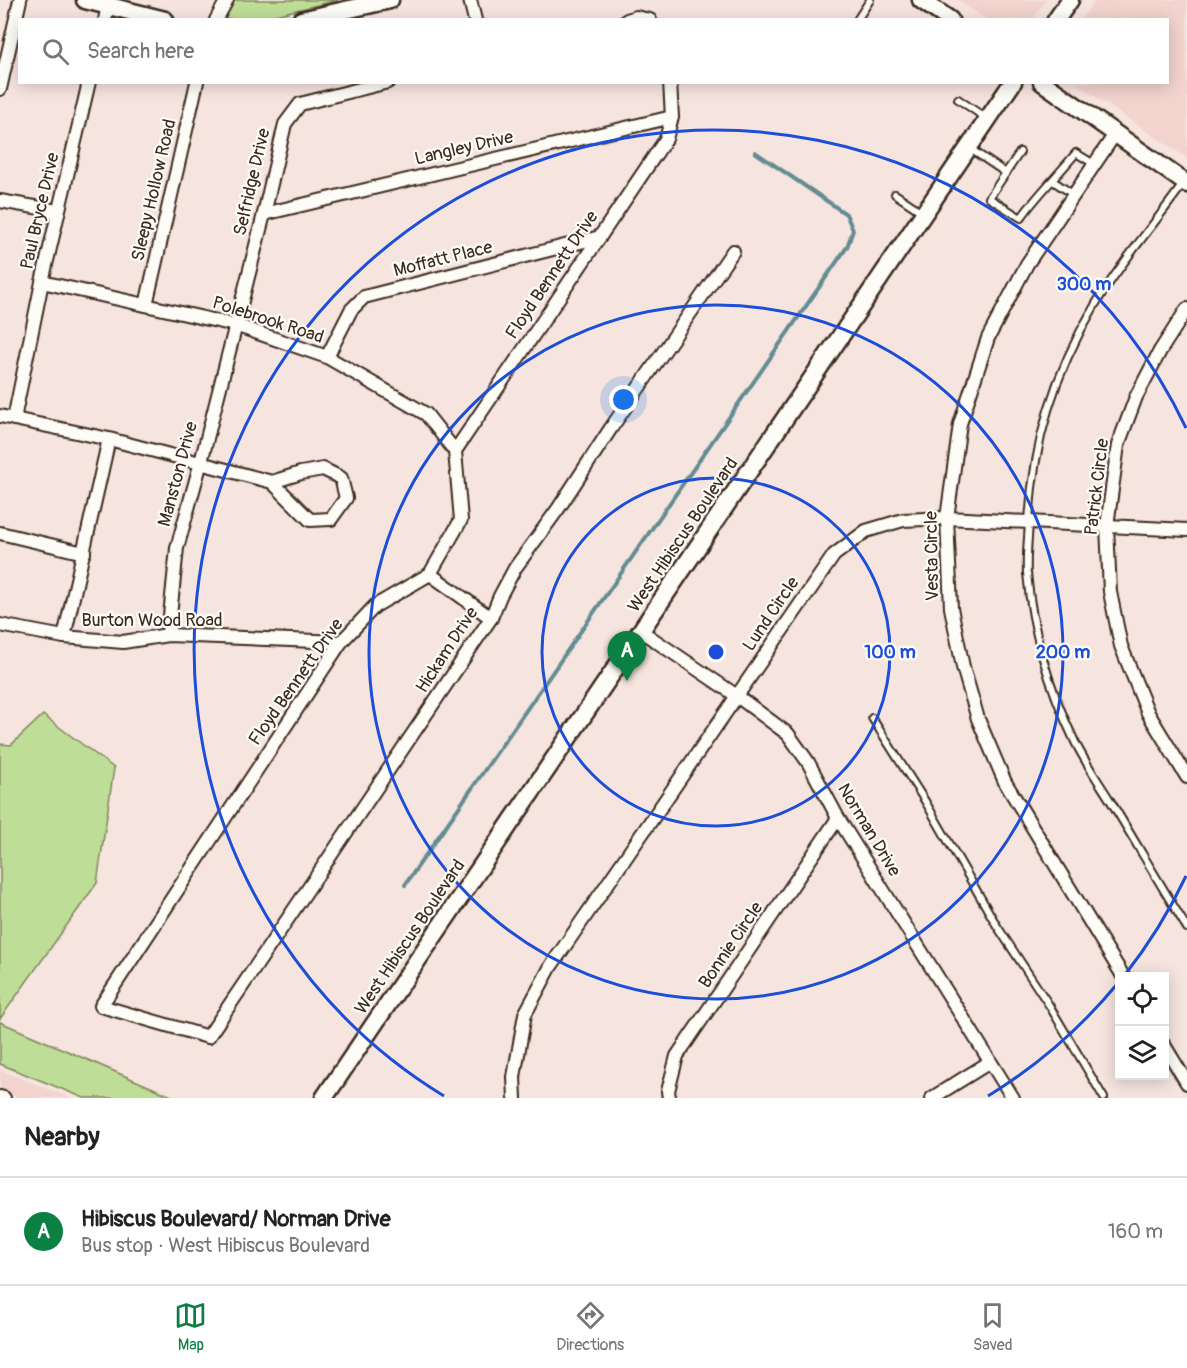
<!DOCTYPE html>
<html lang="en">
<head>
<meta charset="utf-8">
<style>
  :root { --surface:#fff; --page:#f2f2f2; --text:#222; --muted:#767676; --line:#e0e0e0; --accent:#0b8043 }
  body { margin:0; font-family:Pangolin,sans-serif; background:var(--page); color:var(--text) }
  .controls { position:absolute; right:18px; bottom:18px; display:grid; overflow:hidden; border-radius:0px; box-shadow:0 3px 15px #0003 }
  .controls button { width:54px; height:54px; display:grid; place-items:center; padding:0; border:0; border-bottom:2px solid var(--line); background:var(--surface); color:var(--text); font:30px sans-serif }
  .you { position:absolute; left:624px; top:400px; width:21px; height:21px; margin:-15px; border:4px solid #fff; border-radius:50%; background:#1a73e8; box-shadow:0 0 0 9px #1a73e833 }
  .badge { display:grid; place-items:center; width:39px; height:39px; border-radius:50%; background:var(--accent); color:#fff; font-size:20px; font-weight:700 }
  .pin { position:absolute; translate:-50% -50px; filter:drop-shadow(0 2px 3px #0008) }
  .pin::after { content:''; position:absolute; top:32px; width:21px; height:18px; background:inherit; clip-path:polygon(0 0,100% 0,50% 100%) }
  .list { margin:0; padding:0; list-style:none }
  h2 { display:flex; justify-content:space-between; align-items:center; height:78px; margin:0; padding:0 24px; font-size:26px }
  h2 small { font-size:20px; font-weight:400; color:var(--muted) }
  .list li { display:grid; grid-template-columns:39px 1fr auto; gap:18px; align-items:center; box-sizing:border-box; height:108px; padding:0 24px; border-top:2px solid var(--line) }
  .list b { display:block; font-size:22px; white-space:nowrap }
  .list p { margin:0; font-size:20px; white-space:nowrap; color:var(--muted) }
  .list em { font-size:20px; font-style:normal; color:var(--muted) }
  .icon { flex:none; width:33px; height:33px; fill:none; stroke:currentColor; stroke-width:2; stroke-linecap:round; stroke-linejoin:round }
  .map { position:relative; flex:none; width:1187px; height:1098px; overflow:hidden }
  .search { position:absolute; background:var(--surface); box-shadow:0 3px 15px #0003; left:18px; right:18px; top:18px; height:66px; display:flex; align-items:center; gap:15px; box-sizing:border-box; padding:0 21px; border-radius:0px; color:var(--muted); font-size:22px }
  .sheet { height:186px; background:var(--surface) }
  nav { display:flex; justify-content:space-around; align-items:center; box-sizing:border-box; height:84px; border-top:2px solid var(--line); background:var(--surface); font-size:16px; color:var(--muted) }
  nav a { display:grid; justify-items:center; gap:3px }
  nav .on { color:var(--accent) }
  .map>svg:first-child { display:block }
</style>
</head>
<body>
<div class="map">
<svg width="1187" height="1098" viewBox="0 0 1187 1098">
  <rect width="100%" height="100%" fill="#f6e4df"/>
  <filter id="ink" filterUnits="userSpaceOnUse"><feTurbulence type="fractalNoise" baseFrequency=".0167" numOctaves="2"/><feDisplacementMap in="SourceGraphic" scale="12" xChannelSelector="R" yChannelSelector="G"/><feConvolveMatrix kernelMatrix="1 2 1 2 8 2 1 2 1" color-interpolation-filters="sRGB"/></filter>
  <g filter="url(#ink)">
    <g fill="#f2d3ce">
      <polygon points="958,0 1046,0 1033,19 987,20"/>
      <polygon points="1095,0 1187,0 1187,158 1075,83 1168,82 1168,20 1081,19"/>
      <polygon points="0,1070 70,1098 20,1098 0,1090"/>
    </g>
    <g fill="#bedd96" stroke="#7c845a" stroke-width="1.5">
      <polygon points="234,0 338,0 259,19 224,19"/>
      <polygon points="43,715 114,768 97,883 0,1019 0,744 11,745"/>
      <polygon points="0,1022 176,1098 84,1098 0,1064"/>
    </g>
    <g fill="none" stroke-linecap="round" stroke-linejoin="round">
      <polyline stroke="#648c92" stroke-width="4" points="405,885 847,247 853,230 846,214 755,152"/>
      <g stroke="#3b2a1e" stroke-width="10">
        <g id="lane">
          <polyline points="857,20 870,0"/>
          <polyline points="958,99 987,119"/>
          <polyline points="969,148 1006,173"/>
          <path d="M 1020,152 L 989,198 L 1021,218 C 1037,195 1058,175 1076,153 L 1094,164"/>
          <polyline points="1053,181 1074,195"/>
          <path d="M 1183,184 C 1154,225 1121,262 1095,305 C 1054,374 1033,443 1029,523 C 1028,540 1026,556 1027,573 C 1032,631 1050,690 1075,742 C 1085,762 1098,781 1110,800 C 1136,843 1161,886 1187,928"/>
          <polyline points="895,194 922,212"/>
          <polyline points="872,718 925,801 997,926 1049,1005 1104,1098"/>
        </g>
      </g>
      <g stroke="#3b2a1e" stroke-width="16">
        <g id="street">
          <polyline points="470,0 475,20"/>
          <polyline points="105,20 109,0"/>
          <polyline points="216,20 227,0"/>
          <polyline points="627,20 636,17 650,20"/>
          <polyline points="670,82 672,117 666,139 455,451 461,520 430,574 375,606 341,642 101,1006 208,1037 491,618 500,596 515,568 558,509 611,428 733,251"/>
          <polyline points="0,89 20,0"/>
          <polyline points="1115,134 1027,264 988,338 960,424 947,518 951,608 963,667 978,719 1005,782 1123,976"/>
          <polyline points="0,201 58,211"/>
          <polyline points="264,214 672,117"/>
          <polyline points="42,282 235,325 327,357 426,414 455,451"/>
          <polyline points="146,305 197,82"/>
          <polyline points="1187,309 1160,351 1136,397 1118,445 1107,526 1110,592 1121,646 1148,713 1187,777"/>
          <polyline points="327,357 351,310 364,297 600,237"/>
          <polyline points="0,416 109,439 272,482 310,520 331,519 346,498 341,478 323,469 301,473 272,482"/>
          <polyline points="14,419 42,282 89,82"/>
          <polyline points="0,533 84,553"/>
          <polyline points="430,574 491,618"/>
          <polyline points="0,625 64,637 123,642 168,635 341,642"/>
          <polyline points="641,631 737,696 788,734 808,762 838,818 1013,1098"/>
          <polyline points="168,635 177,548 201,462 264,214 285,124 300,104 388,82"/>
          <polyline points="64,637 109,439"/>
          <polyline points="1164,1045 1187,1083"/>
          <polyline points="0,1097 4,1098"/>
          <polyline points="515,1098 514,1077 525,1014 551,966 834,555 866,531 903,520 947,518 1187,530"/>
          <polyline points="669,1098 668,1091 677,1056 838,818"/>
          <polyline points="932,1098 990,1062"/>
        </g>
      </g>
      <g stroke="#3b2a1e" stroke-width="21">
        <g id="secondary">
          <polyline points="85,0 165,20"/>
          <polyline points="921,0 950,20"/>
          <polyline points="301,20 390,0"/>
          <polyline points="1056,20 1070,0"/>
          <polyline points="1042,82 1187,184"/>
          <polyline points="324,1098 1013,82"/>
        </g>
      </g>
      <use href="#lane" stroke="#fdfcf7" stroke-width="6"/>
      <use href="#street" stroke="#fdfcf7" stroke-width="12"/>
      <use href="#secondary" stroke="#fdfcf7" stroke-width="16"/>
    </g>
  </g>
  <g fill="none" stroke="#1d4ed8" stroke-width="3">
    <circle cx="716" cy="652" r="174"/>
    <circle cx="716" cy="652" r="347"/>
    <path d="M1186 876A521 521 0 0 1 1124 976M1118 983A521 521 0 0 1 988 1096M444 1096A521 521 0 1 1 1186 428"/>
  </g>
  <g text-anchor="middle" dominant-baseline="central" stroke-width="4.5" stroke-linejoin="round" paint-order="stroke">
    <g font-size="18" fill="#3b2a1e" stroke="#fdfcf7">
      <text transform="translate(464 148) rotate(-13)">Langley Drive</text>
      <text transform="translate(252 182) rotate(-77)">Selfridge Drive</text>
      <text transform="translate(154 190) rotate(-77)">Sleepy Hollow Road</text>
      <text transform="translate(40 211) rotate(-77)">Paul Bryce Drive</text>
      <text transform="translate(443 259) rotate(-14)">Moffatt Place</text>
      <text transform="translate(552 275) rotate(-56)">Floyd Bennett Drive</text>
      <text transform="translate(268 320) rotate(18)">Polebrook Road</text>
      <text transform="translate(178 474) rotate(-75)">Manston Drive</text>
      <text transform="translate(1097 487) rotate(-83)">Patrick Circle</text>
      <text transform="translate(683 535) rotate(-56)">West Hibiscus Boulevard</text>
      <text transform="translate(932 556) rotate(-91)">Vesta Circle</text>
      <text transform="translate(771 614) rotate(-56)">Lund Circle</text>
      <text x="152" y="620">Burton Wood Road</text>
      <text transform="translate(447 650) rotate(-57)">Hickam Drive</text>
      <text transform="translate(296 682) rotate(-55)">Floyd Bennett Drive</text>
      <text transform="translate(869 830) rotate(59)">Norman Drive</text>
      <text transform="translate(410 937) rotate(-56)">West Hibiscus Boulevard</text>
      <text transform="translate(731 945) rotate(-56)">Bonnie Circle</text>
    </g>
  </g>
  <circle cx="716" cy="652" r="9" fill="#1d4ed8" stroke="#fdfcf7" stroke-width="3"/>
  <g font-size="18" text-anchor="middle" font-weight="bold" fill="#1d4ed8" stroke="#fdfcf7" stroke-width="4.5" stroke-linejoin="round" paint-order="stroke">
    <text x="1084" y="290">300 m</text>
    <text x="890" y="658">100 m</text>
    <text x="1063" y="658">200 m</text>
  </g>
</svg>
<div class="controls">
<button><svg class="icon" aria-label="locate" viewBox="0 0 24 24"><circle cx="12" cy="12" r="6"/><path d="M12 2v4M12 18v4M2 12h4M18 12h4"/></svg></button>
<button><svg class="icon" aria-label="layers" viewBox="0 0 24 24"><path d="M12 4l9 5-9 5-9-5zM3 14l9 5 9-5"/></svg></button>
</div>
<div class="you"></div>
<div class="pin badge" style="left:627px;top:681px">A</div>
<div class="search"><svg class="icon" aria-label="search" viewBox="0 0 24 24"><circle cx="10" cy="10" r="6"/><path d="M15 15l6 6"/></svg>Search here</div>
</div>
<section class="sheet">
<h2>Nearby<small></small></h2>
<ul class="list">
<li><span class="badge">A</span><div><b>Hibiscus Boulevard/ Norman Drive</b><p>Bus stop · West Hibiscus Boulevard</p></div><em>160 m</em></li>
</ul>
</section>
<nav>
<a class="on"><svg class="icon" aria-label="map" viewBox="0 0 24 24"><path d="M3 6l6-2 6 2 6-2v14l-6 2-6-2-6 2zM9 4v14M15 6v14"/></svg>Map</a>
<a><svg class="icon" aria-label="directions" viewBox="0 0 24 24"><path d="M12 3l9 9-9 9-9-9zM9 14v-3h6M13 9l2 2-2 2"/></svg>Directions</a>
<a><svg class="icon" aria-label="saved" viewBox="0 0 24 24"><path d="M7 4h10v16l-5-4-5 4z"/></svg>Saved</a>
</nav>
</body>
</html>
